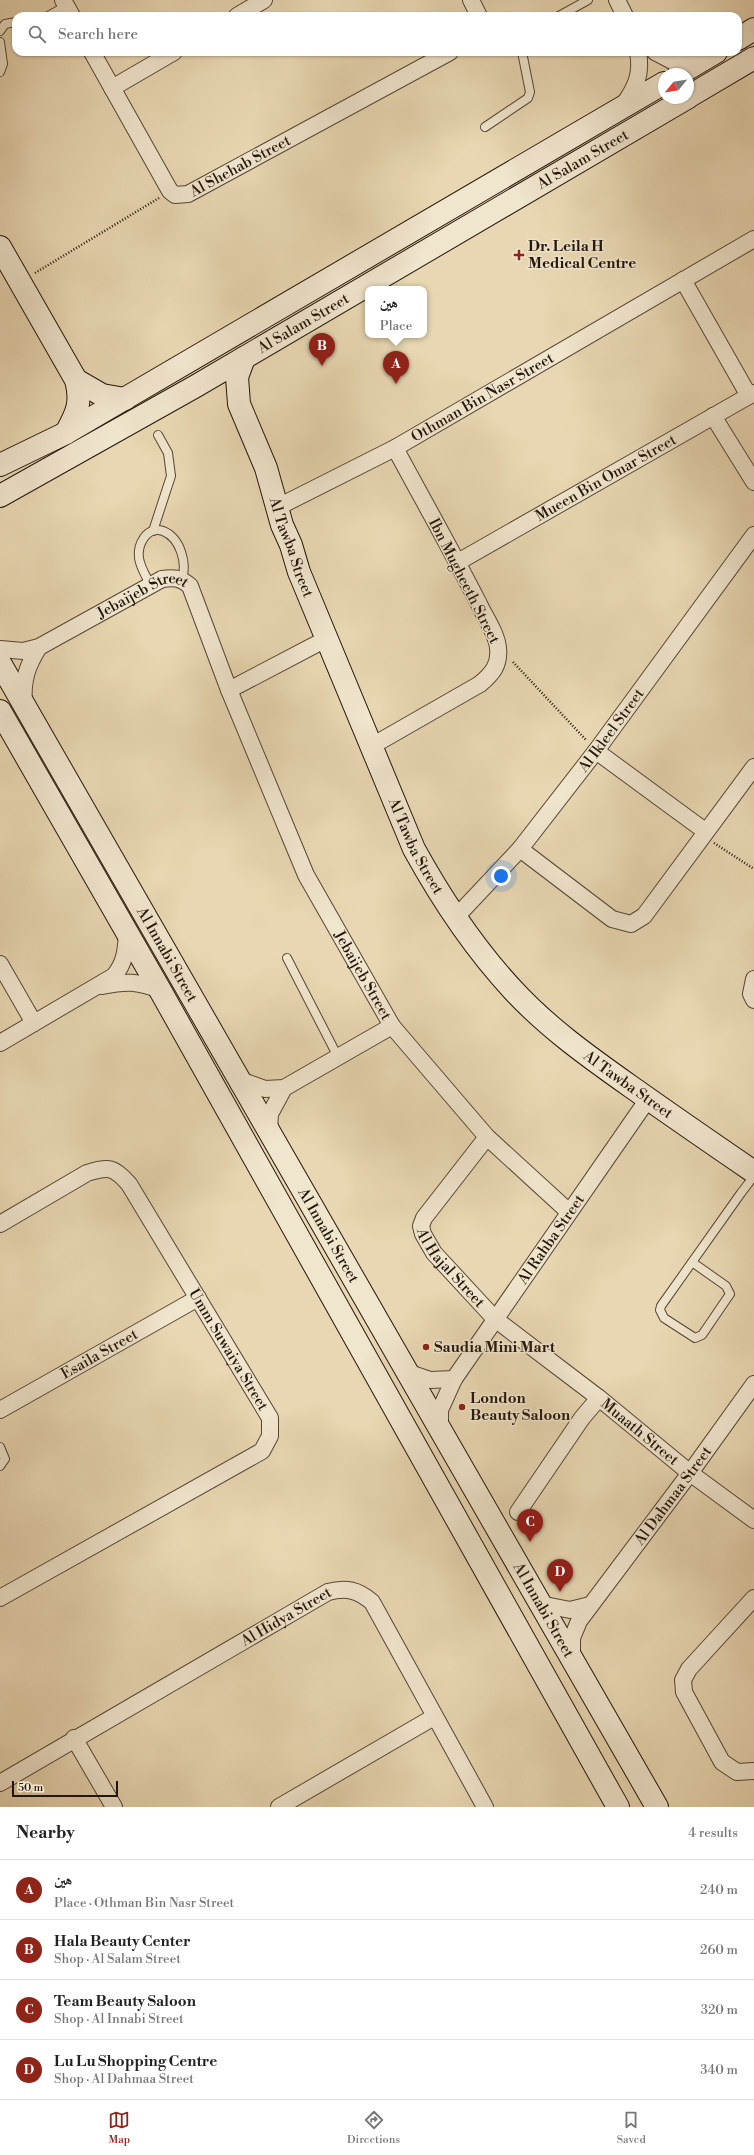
<!DOCTYPE html>
<html lang="en">
<head>
<meta charset="utf-8">
<style>
  :root { --surface:#fff; --page:#f6f6f6; --text:#222; --muted:#767676; --line:#e0e0e0; --accent:#8f2418 }
  body { margin:0; font-family:"Libre Bodoni",Amiri,serif; background:var(--page); color:var(--text) }
  .compass { position:absolute; left:658px; top:68px; width:36px; height:36px; border-radius:50%; background:var(--surface); box-shadow:0 1px 3px #0004; rotate:240deg }
  .scale { position:absolute; left:12px; bottom:10px; width:106px; box-sizing:border-box; padding-left:4px; border:2px solid #24160b; border-top:0; font-size:11px; line-height:14px; white-space:nowrap; color:#24160b; -webkit-text-stroke:3px #f0e5cd; paint-order:stroke }
  .you { position:absolute; left:501px; top:876px; width:14px; height:14px; margin:-10px; border:3px solid #fff; border-radius:50%; background:#1a73e8; box-shadow:0 0 0 6px #1a73e833 }
  .badge { display:grid; place-items:center; width:26px; height:26px; border-radius:50%; background:var(--accent); color:#fff; font-size:13px; font-weight:700 }
  .pin { position:absolute; translate:-50% -33px; filter:drop-shadow(0 1px 2px #0008) }
  .pin::after { content:''; position:absolute; top:21px; width:14px; height:12px; background:inherit; clip-path:polygon(0 0,100% 0,50% 100%) }
  .popup { position:absolute; left:365px; top:286px; width:62px; height:52px; box-sizing:border-box; display:grid; place-content:center; border-radius:8px; background:var(--surface); filter:drop-shadow(0 1px 3px #0005); font-size:13px; white-space:nowrap; color:var(--muted) }
  .popup b { font-size:15px; color:var(--text) }
  .popup::after { content:''; position:absolute; left:50%; top:100%; margin-left:-8px; border:8px solid transparent; border-top-color:var(--surface) }
  .list { margin:0; padding:0; list-style:none }
  h2 { display:flex; justify-content:space-between; align-items:center; height:52px; margin:0; padding:0 16px; font-size:17px }
  h2 small { font-size:13px; font-weight:400; color:var(--muted) }
  .list li { display:grid; grid-template-columns:26px 1fr auto; gap:12px; align-items:center; box-sizing:border-box; height:60px; padding:0 16px; border-top:1px solid var(--line) }
  .list b { display:block; font-size:15px; white-space:nowrap }
  .list p { margin:0; font-size:13px; white-space:nowrap; color:var(--muted) }
  .list em { font-size:13px; font-style:normal; color:var(--muted) }
  .icon { flex:none; width:22px; height:22px; fill:none; stroke:currentColor; stroke-width:2; stroke-linecap:round; stroke-linejoin:round }
  .map { position:relative; flex:none; width:754px; height:1807px; overflow:hidden }
  .search { position:absolute; background:var(--surface); box-shadow:0 1px 3px #0004; left:12px; right:12px; top:12px; height:44px; display:flex; align-items:center; gap:10px; box-sizing:border-box; padding:0 14px; border-radius:12px; color:var(--muted); font-size:15px }
  .sheet { height:292px; background:var(--surface) }
  nav { display:flex; justify-content:space-around; align-items:center; box-sizing:border-box; height:56px; border-top:1px solid var(--line); background:var(--surface); font-size:11px; color:var(--muted) }
  nav a { display:grid; justify-items:center; gap:2px }
  nav .on { color:var(--accent) }
  .map>svg:first-child { display:block }
</style>
</head>
<body>
<div class="map">
<svg width="754" height="1807" viewBox="0 0 754 1807">
  <rect width="100%" height="100%" fill="#e8d7b2"/>
  <filter id="stains"><feTurbulence type="fractalNoise" baseFrequency=".005" numOctaves="4"/><feColorMatrix values="0 0 0 0 .2 0 0 0 0 .09 0 0 0 0 .02 0 0 0 .5 -.17"/></filter>
  <radialGradient id="worn" r=".72"><stop offset=".6" stop-color="#630" stop-opacity="0"/><stop offset="1" stop-color="#630" stop-opacity=".3"/></radialGradient>
  <g fill="none" stroke-linecap="round" stroke-linejoin="round">
    <g stroke="#554635" stroke-width="10">
      <g id="lane">
        <polyline points="48,16 66,6"/>
        <polyline points="559,16 588,0"/>
        <polyline points="0,31 5,24 16,22"/>
        <polyline points="0,42 3,64 0,72"/>
        <polyline points="485,127 528,98 530,92 522,52"/>
        <polyline points="153,531 171,476 168,453 158,435"/>
        <path d="M 151,586 C 147,578 140,567 139,558 C 137,545 147,525 163,531 C 181,538 187,564 182,579"/>
        <polyline points="287,958 338,1057"/>
        <polyline points="692,1262 726,1286 730,1294 702,1335 695,1338 664,1318 660,1310 661,1306 741,1193 754,1176"/>
        <polyline points="0,1447 5,1459 0,1466"/>
      </g>
    </g>
    <g stroke="#554635" stroke-width="18">
      <g id="street">
        <polyline points="63,0 72,16"/>
        <polyline points="471,0 479,16"/>
        <polyline points="617,0 625,16"/>
        <polyline points="237,16 264,0"/>
        <path id="s1" d="M 92,52 L 170,191 L 175,195 L 188,194 L 450,52"/>
        <polyline points="655,52 674,62 694,65"/>
        <polyline points="112,88 174,52"/>
        <path d="M 624,104 C 636,87 642,74 638,52"/>
        <polyline points="683,280 749,396"/>
        <polyline points="713,416 754,482"/>
        <path id="s2" d="M 278,507 L 395,448 L 754,239"/>
        <path id="s3" d="M 458,562 L 754,393"/>
        <path id="s4" d="M 0,649 L 23,651 L 39,647 L 162,579 C 174,577 181,578 190,586 L 229,690 L 306,875 L 392,1026 L 487,1137 L 569,1212"/>
        <polyline points="229,690 328,638"/>
        <path d="M 24,704 C 22,681 27,666 39,647"/>
        <path d="M 370,747 L 480,684 C 492,674 500,665 498,648 C 497,634 485,617 479,604 C 452,551 423,500 395,448"/>
        <polyline points="596,751 705,831"/>
        <polyline points="520,849 612,919 631,924 644,916 754,767"/>
        <path id="s5" d="M 456,917 L 520,849 L 596,751 L 754,535"/>
        <polyline points="0,964 34,1023"/>
        <polyline points="754,979 751,994 754,1000"/>
        <path d="M 102,986 C 126,981 137,981 160,990"/>
        <path d="M 0,1043 L 114,976 C 125,963 126,950 127,933"/>
        <polyline points="240,1080 265,1089 284,1088 392,1026"/>
        <polyline points="269,1131 270,1114 284,1088"/>
        <path id="s6" d="M 487,1137 L 424,1218 L 421,1226 L 423,1234 L 434,1253 L 495,1319 L 599,1398"/>
        <path id="s7" d="M 0,1224 L 87,1173 C 109,1166 114,1167 129,1184 L 270,1418 L 270,1436 L 262,1451 L 0,1598"/>
        <polyline points="407,1372 430,1380 454,1379"/>
        <path id="s8" d="M 0,1410 L 198,1298"/>
        <path id="s9" d="M 440,1429 L 440,1410 L 454,1379 L 648,1099"/>
        <path id="s10" d="M 518,1512 L 582,1418 L 599,1398 L 690,1473 L 754,1520"/>
        <polyline points="754,1598 689,1669 683,1680 684,1692 722,1762 737,1772 754,1771"/>
        <polyline points="540,1604 570,1610 590,1605"/>
        <path id="s11" d="M 572,1659 L 572,1638 L 579,1621 L 690,1473 L 754,1384"/>
        <polyline points="74,1738 114,1807"/>
        <path id="s12" d="M 0,1783 L 328,1592 C 346,1587 358,1590 372,1602 L 485,1807"/>
        <polyline points="279,1807 434,1717"/>
      </g>
    </g>
    <g stroke="#24160b" stroke-width="24">
      <g id="secondary">
        <polyline points="738,39 754,29"/>
        <polyline points="679,74 716,52"/>
        <polyline points="688,97 754,58"/>
        <path d="M 0,247 L 76,380 C 82,403 77,413 66,433"/>
        <path id="s13" d="M 244,358 L 237,377 L 239,404 L 266,468 L 282,525 L 291,545 L 299,572 L 414,849 C 441,898 474,948 513,990 C 547,1027 589,1057 630,1086 C 671,1115 713,1144 754,1172"/>
        <polyline points="76,380 102,395 125,399"/>
        <polyline points="0,465 66,433 664,83"/>
        <path id="s14" d="M 0,496 L 196,386 L 687,98"/>
        <path id="s15" d="M 0,663 L 657,1807"/>
        <polyline points="0,711 160,990 618,1807"/>
      </g>
    </g>
    <g stroke="#24160b" stroke-width="2.5" stroke-dasharray="1 2" stroke-linecap="butt">
      <polyline points="35,273 159,198"/>
      <polyline points="513,662 586,740"/>
      <polyline points="714,843 754,869"/>
    </g>
    <use href="#lane" stroke="#f0e5cd" stroke-width="8"/>
    <use href="#street" stroke="#f0e5cd" stroke-width="16"/>
    <use href="#secondary" stroke="#f0e5cd" stroke-width="22"/>
  </g>
  <g fill="#8f2418" stroke="#f0e5cd" stroke-width="1.5">
    <path d="M517 249h4v4h4v4h-4v4h-4v-4h-4v-4h4z"/>
    <circle cx="426" cy="1347" r="4"/>
    <circle cx="462" cy="1407" r="4"/>
  </g>
  <g text-anchor="middle" dominant-baseline="central" stroke-width="3" stroke-linejoin="round" paint-order="stroke">
    <g font-size="15" fill="#24160b" stroke="#f0e5cd">
      <text stroke="none"><textPath href="#s14" startOffset="673">Al Salam Street</textPath></text>
      <text stroke="none"><textPath href="#s1" startOffset="238">Al Shehab Street</textPath></text>
      <text stroke="none"><textPath href="#s14" startOffset="349">Al Salam Street</textPath></text>
      <text stroke="none"><textPath href="#s2" startOffset="232">Othman Bin Nasr Street</textPath></text>
      <text stroke="none"><textPath href="#s3" startOffset="170">Mueen Bin Omar Street</textPath></text>
      <text stroke="none"><textPath href="#s13" startOffset="200">Al Tawba Street</textPath></text>
      <text transform="translate(464 581) rotate(63)">Ibn Mugheeth Street</text>
      <text stroke="none"><textPath href="#s4" startOffset="157">Jebaijeb Street</textPath></text>
      <text stroke="none"><textPath href="#s5" startOffset="243">Al Ikleel Street</textPath></text>
      <text stroke="none"><textPath href="#s13" startOffset="524">Al Tawba Street</textPath></text>
      <text stroke="none"><textPath href="#s15" startOffset="336">Al Innabi Street</textPath></text>
      <text stroke="none"><textPath href="#s4" startOffset="637">Jebaijeb Street</textPath></text>
      <text stroke="none"><textPath href="#s13" startOffset="848">Al Tawba Street</textPath></text>
      <text stroke="none"><textPath href="#s15" startOffset="660">Al Innabi Street</textPath></text>
      <text stroke="none"><textPath href="#s9" startOffset="223">Al Rahba Street</textPath></text>
      <text stroke="none"><textPath href="#s6" startOffset="163">Al Hajal Street</textPath></text>
      <text stroke="none"><textPath href="#s7" startOffset="342">Umm Suwaiya Street</textPath></text>
      <text stroke="none"><textPath href="#s8" startOffset="114">Esaila Street</textPath></text>
      <text stroke="none"><textPath href="#s10" startOffset="193">Muaath Street</textPath></text>
      <text stroke="none"><textPath href="#s11" startOffset="196">Al Dahmaa Street</textPath></text>
      <text stroke="none"><textPath href="#s15" startOffset="1092">Al Innabi Street</textPath></text>
      <text stroke="none"><textPath href="#s12" startOffset="331">Al Hidya Street</textPath></text>
    </g>
    <g font-size="15" font-weight="bold" fill="#24160b" stroke="#f0e5cd" text-anchor="start">
      <text x="528" y="246">Dr. Leila H<tspan x="528" dy="17">Medical Centre</tspan></text>
      <text x="434" y="1347">Saudia Mini Mart</text>
      <text x="470" y="1398">London<tspan x="470" dy="17">Beauty Saloon</tspan></text>
    </g>
  </g>
  <rect width="100%" height="100%" filter="url(#stains)"/>
  <rect width="100%" height="100%" fill="url(#worn)"/>
</svg>
<svg class="compass" viewBox="-18 -18 36 36"><path d="M0-13l5 13h-10z" fill="#e53935"/><path d="M0 13l5-13h-10z" fill="#767676"/></svg>
<div class="scale">50 m</div>
<div class="you"></div>
<div class="pin badge" style="left:396px;top:384px">A</div>
<div class="popup"><b>هين</b>Place</div>
<div class="pin badge" style="left:322px;top:366px">B</div>
<div class="pin badge" style="left:530px;top:1542px">C</div>
<div class="pin badge" style="left:560px;top:1592px">D</div>
<div class="search"><svg class="icon" aria-label="search" viewBox="0 0 24 24"><circle cx="10" cy="10" r="6"/><path d="M15 15l6 6"/></svg>Search here</div>
</div>
<section class="sheet">
<h2>Nearby<small>4 results</small></h2>
<ul class="list">
<li><span class="badge">A</span><div><b>هين</b><p>Place · Othman Bin Nasr Street</p></div><em>240 m</em></li>
<li><span class="badge">B</span><div><b>Hala Beauty Center</b><p>Shop · Al Salam Street</p></div><em>260 m</em></li>
<li><span class="badge">C</span><div><b>Team Beauty Saloon</b><p>Shop · Al Innabi Street</p></div><em>320 m</em></li>
<li><span class="badge">D</span><div><b>Lu Lu Shopping Centre</b><p>Shop · Al Dahmaa Street</p></div><em>340 m</em></li>
</ul>
</section>
<nav>
<a class="on"><svg class="icon" aria-label="map" viewBox="0 0 24 24"><path d="M3 6l6-2 6 2 6-2v14l-6 2-6-2-6 2zM9 4v14M15 6v14"/></svg>Map</a>
<a><svg class="icon" aria-label="directions" viewBox="0 0 24 24"><path d="M12 3l9 9-9 9-9-9zM9 14v-3h6M13 9l2 2-2 2"/></svg>Directions</a>
<a><svg class="icon" aria-label="saved" viewBox="0 0 24 24"><path d="M7 4h10v16l-5-4-5 4z"/></svg>Saved</a>
</nav>
</body>
</html>
